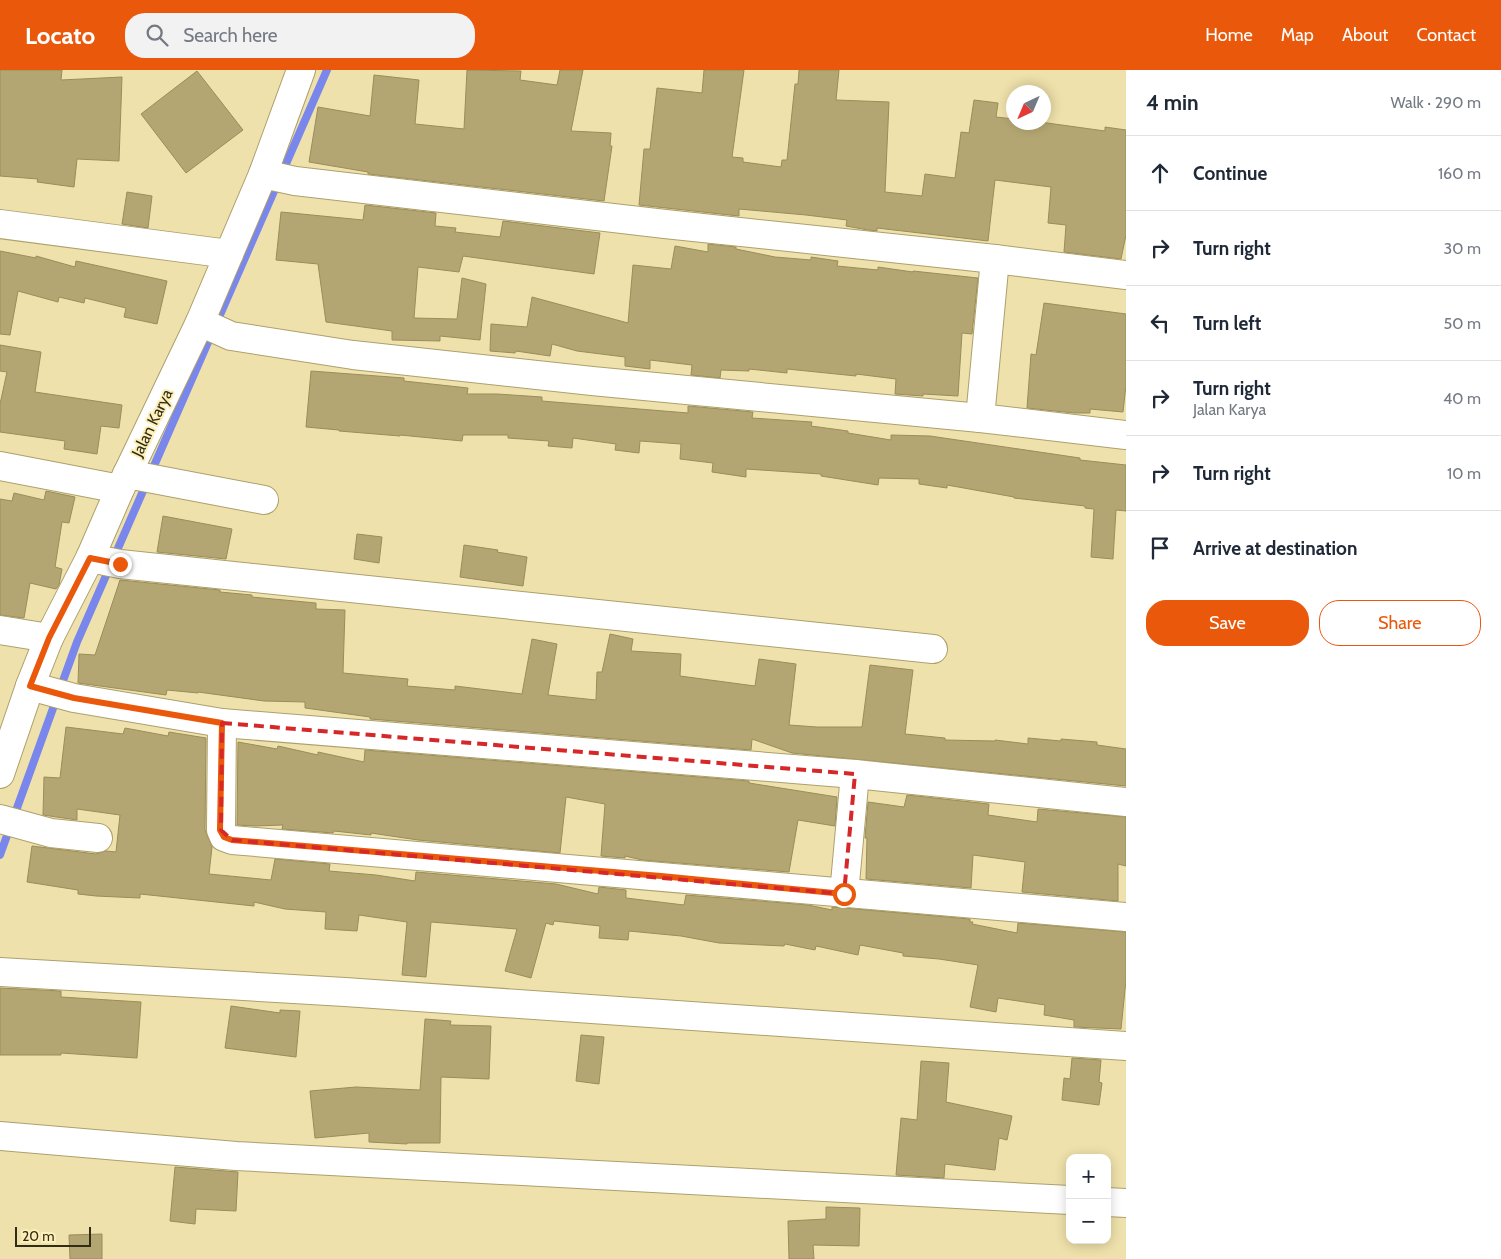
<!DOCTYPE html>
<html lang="en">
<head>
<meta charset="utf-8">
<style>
  :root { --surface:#fff; --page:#f2f2f3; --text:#1f2937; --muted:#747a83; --line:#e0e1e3; --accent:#ea580c }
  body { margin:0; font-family:Cabin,sans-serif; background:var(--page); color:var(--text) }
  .controls { position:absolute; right:15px; bottom:15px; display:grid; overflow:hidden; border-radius:10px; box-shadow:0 2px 12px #0003 }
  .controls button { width:45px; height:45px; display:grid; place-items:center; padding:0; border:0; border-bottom:1px solid var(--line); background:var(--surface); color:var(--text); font:25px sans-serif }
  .compass { position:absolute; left:1006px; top:15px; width:45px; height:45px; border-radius:50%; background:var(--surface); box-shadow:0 2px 12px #0003; rotate:224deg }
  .scale { position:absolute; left:15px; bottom:12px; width:76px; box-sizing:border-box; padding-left:5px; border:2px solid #312c17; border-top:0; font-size:14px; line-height:18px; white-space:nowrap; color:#312c17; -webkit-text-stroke:4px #fcefb8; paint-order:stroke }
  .stop { position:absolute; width:15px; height:15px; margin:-11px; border:4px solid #ea580c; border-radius:50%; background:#fff }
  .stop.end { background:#ea580c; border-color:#fff; box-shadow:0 1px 5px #0008 }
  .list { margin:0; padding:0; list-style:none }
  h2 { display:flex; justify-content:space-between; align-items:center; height:65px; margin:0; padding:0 20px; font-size:21px }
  h2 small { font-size:16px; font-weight:400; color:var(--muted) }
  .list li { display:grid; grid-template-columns:32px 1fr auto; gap:15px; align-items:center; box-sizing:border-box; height:75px; padding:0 20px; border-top:1px solid var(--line) }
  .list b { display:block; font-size:19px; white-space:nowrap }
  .list p { margin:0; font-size:16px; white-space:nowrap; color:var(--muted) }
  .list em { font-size:16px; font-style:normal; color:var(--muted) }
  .actions { display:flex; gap:10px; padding:15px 20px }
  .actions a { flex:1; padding:11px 0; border:1px solid var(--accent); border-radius:20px; text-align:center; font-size:18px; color:var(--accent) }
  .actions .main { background:var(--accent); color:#fff }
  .icon { flex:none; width:28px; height:28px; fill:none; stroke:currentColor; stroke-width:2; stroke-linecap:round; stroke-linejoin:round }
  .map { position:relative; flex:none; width:1126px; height:1189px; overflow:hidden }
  header { display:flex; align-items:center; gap:30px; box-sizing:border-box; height:70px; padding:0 25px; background:var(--accent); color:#fff }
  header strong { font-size:24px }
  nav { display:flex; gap:28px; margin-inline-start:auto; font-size:18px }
  .search { width:350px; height:45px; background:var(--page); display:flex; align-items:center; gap:12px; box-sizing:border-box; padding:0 18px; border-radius:20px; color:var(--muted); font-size:19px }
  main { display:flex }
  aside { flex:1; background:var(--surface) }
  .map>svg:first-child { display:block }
</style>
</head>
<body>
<header>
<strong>Locato</strong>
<div class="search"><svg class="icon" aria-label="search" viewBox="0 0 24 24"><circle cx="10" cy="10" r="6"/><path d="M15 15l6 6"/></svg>Search here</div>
<nav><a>Home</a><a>Map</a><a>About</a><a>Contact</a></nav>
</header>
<main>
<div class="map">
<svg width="1126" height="1189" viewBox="0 0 1126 1189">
  <rect width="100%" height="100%" fill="#efe1ab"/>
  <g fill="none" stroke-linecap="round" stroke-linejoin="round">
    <polyline stroke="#7986eb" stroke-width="8" points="0,785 77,572 327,0"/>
  </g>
  <g fill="#b3a672" stroke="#998d59">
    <polygon points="0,0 62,0 61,10 122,7 119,91 77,89 74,117 37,112 38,109 0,106"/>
    <polygon points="467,0 521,1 520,10 557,15 560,0 583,0 571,61 611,63 610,76 612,76 604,131 368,104 368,102 309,92 318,37 370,46 374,5 419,10 415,54 464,59"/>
    <polygon points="704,0 744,0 732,87 743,88 743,92 781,97 782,90 787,90 795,14 798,14 799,0 839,0 836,30 889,32 885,122 922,126 925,104 955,108 961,62 969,63 974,30 998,33 996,47 1014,49 1014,52 1040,52 1105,61 1105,57 1126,60 1126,165 1121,189 1064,182 1066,155 1048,153 1051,117 995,110 988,171 877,158 877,161 868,160 846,156 847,150 806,145 739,139 739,146 639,135 644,79 650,79 657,18 702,23"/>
    <polygon points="197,1 243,60 186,103 141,44"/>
    <polygon points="127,122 152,126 148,158 122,154"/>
    <polygon points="365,135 436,143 435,156 456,158 455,162 500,167 503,151 600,163 594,204 463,186 459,202 418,197 414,248 457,249 462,208 486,214 480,270 440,266 440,271 392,270 392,261 326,252 318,194 276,190 281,142 363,150"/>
    <polygon points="708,174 736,177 736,179 775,187 811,190 811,187 838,191 837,196 878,200 878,197 913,202 913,201 978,208 972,264 962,263 958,326 923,324 923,326 895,324 896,309 856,304 856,306 787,299 787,303 749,299 749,301 721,300 720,308 691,305 692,295 650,290 650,299 625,296 625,287 577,281 552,274 550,286 516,281 515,283 490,281 491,254 527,257 532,227 628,253 633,195 671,199 675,176 708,182"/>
    <polygon points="0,181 36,188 36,186 75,197 76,191 167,211 157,254 124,247 126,238 85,228 84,233 59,227 58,232 18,221 10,265 0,264"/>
    <polygon points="1044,233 1126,244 1126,315 1123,342 1090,339 1090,343 1074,343 1027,338 1031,284 1036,285"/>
    <polygon points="0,275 41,282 35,322 122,335 119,358 101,356 97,384 64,379 65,371 0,362 0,334 7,302 0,301"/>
    <polygon points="311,301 404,308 404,311 468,318 467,324 497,324 542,327 542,331 688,343 688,336 753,342 752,348 812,352 811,356 848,361 848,363 891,370 891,365 930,366 1080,388 1080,390 1126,395 1126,441 1116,440 1113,489 1091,487 1094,439 1085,438 1085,436 1014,428 1014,427 947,415 947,418 919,414 919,409 879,408 878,415 821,406 821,404 746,399 746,407 712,402 713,393 680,389 681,374 640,371 639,383 615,380 616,374 573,368 572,378 548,376 549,371 508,368 508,365 463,365 462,371 400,365 400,366 339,361 339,360 306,357"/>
    <polygon points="46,421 75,427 69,453 62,452 55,497 62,499 59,515 56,519 30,513 24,548 0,545 0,429 12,431 14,423 44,430"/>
    <polygon points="163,446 232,459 226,489 157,482"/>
    <polygon points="357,464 382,467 379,493 354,489"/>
    <polygon points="464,475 498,480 497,482 527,487 523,516 460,507"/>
    <polygon points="120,510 220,520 220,522 252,525 252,527 316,533 316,539 345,540 343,603 408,609 407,616 455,620 455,616 522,624 532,569 557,574 548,625 596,630 597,602 602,602 610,564 633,569 631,581 681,584 680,606 755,616 759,589 796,594 789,655 817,657 862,657 870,595 913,600 905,664 945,668 945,670 995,671 995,670 1028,674 1028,668 1061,671 1061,669 1097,672 1097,675 1126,679 1126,716 792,683 752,669 751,680 370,649 370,647 305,638 305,632 264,631 198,622 198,623 167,620 166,625 78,613 79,584 95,585"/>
    <polygon points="66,657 123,664 125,658 168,666 169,662 206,668 205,760 212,777 209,804 271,810 275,789 330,794 329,801 376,805 415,811 416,802 556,814 598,824 599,817 626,820 626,828 684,835 686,825 808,835 832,840 832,837 970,849 970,852 973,852 972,854 1017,863 1018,853 1126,862 1126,910 1121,959 1074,957 1074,950 1044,945 1045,935 998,928 996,942 970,937 978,895 939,889 903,886 903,883 860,875 858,885 816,876 815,880 785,874 784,876 719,873 681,866 629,861 628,870 599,868 600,856 554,851 553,855 546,853 531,908 505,901 517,859 431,852 426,907 402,905 407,852 359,845 357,861 325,859 326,842 285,839 254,832 254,836 140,824 140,828 96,826 78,824 78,820 27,812 32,776 96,784 106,781 116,782 120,745 77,739 77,750 43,745 44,707 60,708"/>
    <polygon points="238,672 277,679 278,676 318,685 318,682 364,692 365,680 749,711 749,713 837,727 835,756 798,750 789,802 642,790 625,786 625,788 601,786 605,734 566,727 560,783 418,770 371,763 371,765 334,761 333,763 282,759 283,755 255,756 237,755"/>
    <polygon points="907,725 989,734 988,745 1037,752 1038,739 1126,747 1126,796 1118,794 1118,831 1022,822 1025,792 973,785 971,818 866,809 867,768 865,768 868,732 904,737"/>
    <polygon points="0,918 61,921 61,927 141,932 137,988 61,983 61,985 0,985"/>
    <polygon points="231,936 280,943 280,940 300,941 296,987 225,978"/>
    <polygon points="425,949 451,951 450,955 491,956 489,1009 441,1007 440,1073 407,1073 407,1074 369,1072 369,1063 315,1068 310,1021 356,1017 420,1020"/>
    <polygon points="581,965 604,967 599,1014 576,1011"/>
    <polygon points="1072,988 1101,990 1099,1012 1102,1013 1099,1035 1062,1030 1064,1008 1070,1009"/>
    <polygon points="921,991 949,993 946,1032 1012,1046 1007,1070 999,1068 995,1100 945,1094 944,1108 896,1105 901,1048 917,1050"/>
    <polygon points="175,1097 238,1102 236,1141 196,1139 195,1154 170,1151"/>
    <polygon points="826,1137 860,1138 859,1176 813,1175 814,1189 789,1189 788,1151 826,1149"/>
    <polygon points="102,1164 102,1189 70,1189 69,1165"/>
  </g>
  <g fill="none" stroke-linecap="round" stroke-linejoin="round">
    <g stroke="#ada06c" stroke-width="30">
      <g id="minor">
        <polyline points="263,104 295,111 665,154 995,189 1126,205"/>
        <polyline points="0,154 229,184"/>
        <polyline points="200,252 231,266 353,285 592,311 980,348 1126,365"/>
        <polyline points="980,348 995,189"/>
        <polyline points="0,396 120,419"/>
        <polyline points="127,404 264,430"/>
        <polyline points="90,488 120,494 933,579"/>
        <polyline points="0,560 49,568"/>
        <polyline points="30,616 74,628 222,653 855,704 1126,732"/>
        <polyline points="222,653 221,760 224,767 232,770 1126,847"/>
        <polyline points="0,704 30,616 49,568 90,488 120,419 200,252 263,104 301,0"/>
        <polyline points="0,749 51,763 98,768"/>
        <polyline points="844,824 855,704"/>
        <polyline points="0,902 345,922 1126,976"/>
        <polyline points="0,1066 236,1086 1070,1130"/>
        <polyline points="1107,1132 1126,1133"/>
      </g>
    </g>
    <use href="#minor" stroke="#fff" stroke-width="28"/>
  </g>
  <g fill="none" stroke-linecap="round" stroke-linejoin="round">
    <polyline stroke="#ea580c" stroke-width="6" points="120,494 90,488 49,568 30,616 74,628 222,653 220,760 224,767 232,770 661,806 844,824"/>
  </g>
  <path fill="none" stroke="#d62828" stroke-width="4" stroke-dasharray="10 6" stroke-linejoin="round" d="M 222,653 L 855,704 L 844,824 L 232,770 L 221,760 Z"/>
  <g text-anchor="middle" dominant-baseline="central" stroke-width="4" stroke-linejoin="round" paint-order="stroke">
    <g font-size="16" fill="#312c17" stroke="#fcefb8">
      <text transform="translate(152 353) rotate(-64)">Jalan Karya</text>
    </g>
  </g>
</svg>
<div class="controls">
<button>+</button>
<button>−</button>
</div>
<svg class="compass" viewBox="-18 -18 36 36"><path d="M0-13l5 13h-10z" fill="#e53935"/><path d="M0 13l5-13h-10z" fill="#747a83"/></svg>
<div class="scale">20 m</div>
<div class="stop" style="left:844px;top:824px"></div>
<div class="stop end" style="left:120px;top:494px"></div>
</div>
<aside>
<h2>4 min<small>Walk · 290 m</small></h2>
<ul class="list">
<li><svg class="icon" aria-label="ahead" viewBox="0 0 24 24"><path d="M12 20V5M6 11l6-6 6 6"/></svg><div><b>Continue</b></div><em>160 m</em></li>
<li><svg class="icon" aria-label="right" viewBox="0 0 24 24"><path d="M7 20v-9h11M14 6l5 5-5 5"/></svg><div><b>Turn right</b></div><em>30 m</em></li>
<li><svg class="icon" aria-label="left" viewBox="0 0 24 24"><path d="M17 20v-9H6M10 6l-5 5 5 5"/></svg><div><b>Turn left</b></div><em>50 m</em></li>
<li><svg class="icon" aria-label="right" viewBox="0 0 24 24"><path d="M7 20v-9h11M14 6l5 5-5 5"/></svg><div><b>Turn right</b><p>Jalan Karya</p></div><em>40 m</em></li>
<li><svg class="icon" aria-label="right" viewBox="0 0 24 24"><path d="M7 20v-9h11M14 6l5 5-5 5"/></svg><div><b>Turn right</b></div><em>10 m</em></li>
<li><svg class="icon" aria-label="arrive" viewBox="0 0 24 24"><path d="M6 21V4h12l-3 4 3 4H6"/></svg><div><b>Arrive at destination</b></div></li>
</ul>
<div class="actions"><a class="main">Save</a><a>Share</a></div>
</aside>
</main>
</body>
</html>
